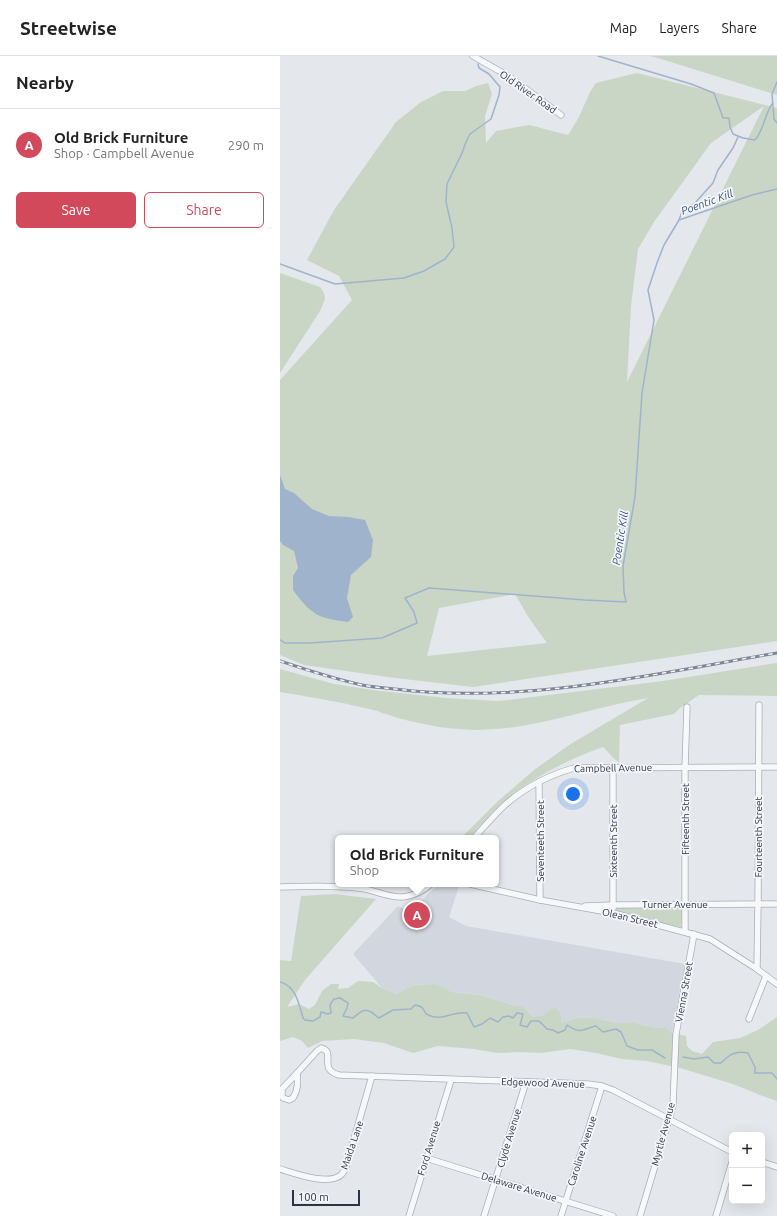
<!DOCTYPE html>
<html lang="en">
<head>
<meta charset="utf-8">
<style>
  :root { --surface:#fff; --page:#f2f2f2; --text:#222; --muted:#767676; --line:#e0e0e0; --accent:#d1495b }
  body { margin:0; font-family:Ubuntu,sans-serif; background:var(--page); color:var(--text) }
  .controls { position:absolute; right:12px; bottom:12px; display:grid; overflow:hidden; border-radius:6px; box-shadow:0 4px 16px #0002 }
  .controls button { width:36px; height:36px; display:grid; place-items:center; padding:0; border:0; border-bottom:1px solid var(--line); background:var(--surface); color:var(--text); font:20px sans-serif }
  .scale { position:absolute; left:12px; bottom:10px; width:68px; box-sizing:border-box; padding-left:4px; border:2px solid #2b3445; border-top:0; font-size:11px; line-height:14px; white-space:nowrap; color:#2b3445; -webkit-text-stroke:3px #f4f6f9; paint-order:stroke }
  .you { position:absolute; left:293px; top:738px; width:14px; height:14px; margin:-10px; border:3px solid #fff; border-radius:50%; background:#1a73e8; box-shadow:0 0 0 6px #1a73e833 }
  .badge { display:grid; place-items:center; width:26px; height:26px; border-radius:50%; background:var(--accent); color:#fff; font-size:13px; font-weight:700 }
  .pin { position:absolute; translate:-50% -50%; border:2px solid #fff; box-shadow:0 1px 4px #0006 }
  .popup { position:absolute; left:55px; top:779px; width:164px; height:52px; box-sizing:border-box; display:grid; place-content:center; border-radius:6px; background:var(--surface); filter:drop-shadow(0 1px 3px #0005); font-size:13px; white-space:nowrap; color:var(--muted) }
  .popup b { font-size:15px; color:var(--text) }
  .popup::after { content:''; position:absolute; left:50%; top:100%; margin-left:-8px; border:8px solid transparent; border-top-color:var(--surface) }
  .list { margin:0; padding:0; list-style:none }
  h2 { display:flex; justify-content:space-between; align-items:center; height:52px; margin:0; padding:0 16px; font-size:17px }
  h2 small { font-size:13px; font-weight:400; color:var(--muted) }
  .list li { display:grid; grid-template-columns:26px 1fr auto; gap:12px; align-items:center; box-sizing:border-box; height:72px; padding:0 16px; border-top:1px solid var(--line) }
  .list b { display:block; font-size:15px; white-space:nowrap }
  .list p { margin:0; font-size:13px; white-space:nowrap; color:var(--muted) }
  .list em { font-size:13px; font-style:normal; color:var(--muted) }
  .actions { display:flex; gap:8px; padding:12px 16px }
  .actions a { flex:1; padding:9px 0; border:1px solid var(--accent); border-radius:6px; text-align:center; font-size:14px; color:var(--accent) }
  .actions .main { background:var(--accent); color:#fff }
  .map { position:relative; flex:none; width:497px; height:1160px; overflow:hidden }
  header { display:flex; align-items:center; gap:24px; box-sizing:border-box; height:56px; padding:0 20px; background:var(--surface); border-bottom:1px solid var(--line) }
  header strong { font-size:19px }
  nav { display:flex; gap:22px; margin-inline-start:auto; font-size:14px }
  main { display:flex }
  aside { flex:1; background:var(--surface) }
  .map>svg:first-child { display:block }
</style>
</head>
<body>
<header>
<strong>Streetwise</strong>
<nav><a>Map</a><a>Layers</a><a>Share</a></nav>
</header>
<main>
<aside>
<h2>Nearby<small></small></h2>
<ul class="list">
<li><span class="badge">A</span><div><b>Old Brick Furniture</b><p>Shop · Campbell Avenue</p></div><em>290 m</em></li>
</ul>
<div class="actions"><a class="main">Save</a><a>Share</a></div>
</aside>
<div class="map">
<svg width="497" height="1160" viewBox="0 0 497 1160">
  <rect width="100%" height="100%" fill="#e4e7ec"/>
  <polygon fill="#d2d6de" points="160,828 173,828 179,830 169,861 186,870 405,908 392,977 386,971 378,972 355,967 337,967 313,962 297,962 281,967 269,954 263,959 253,961 243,950 235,950 220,945 199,939 172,936 156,928 138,929 127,932 116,938 102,932 73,898 118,850 130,856 151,835"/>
  <g fill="#c9d6c5" fill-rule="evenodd">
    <polygon points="370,0 497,0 497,39 381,3"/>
    <path d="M 357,17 L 497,52 L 497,585 L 193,631 L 115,622 L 24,609 L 0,599 L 0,324 L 72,244 L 59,220 L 27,204 L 54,154 L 116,66 L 141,46 L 163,35 L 185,35 L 196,30 L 208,27 L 212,38 L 205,60 L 206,87 L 216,75 L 249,69 L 288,79 L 299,61 L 310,36 L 316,27 ZM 484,50 L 347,326 L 351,250 L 358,193 L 374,166 L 431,87 ZM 235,538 L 249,562 L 267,587 L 147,600 L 159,552 Z"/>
    <polygon points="0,217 40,231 44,237 45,243 40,255 0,317"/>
    <path d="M 497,607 L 497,640 L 419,639 L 400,652 L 394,658 L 340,669 L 339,706 C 333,703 328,695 323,691 C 290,702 246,725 221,748 C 209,759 199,771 189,782 L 181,782 L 218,745 L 254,714 L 289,689 L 368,642 C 312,651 257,673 199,674 C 171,674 144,669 118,662 C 108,659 99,655 89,653 C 60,646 30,641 0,636 L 0,613 L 54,628 L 93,634 L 166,642 L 219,645 L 383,625 Z"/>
    <polygon points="55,838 96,843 25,924 7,951 19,948 29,953 35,949 42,935 51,928 59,928 58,933 68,932 78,925 93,926 102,932 116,938 127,932 138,929 156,928 172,936 199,939 220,945 235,950 243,950 253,961 263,959 269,954 276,952 281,959 281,967 297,962 313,962 337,967 355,967 378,972 386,971 392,977 406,980 407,990 412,995 422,998 433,986 460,982 478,974 497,961 497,1045 480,1039 453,1028 400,1012 367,1005 342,1003 316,997 290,993 261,997 239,996 217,997 194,993 158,990 133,997 104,987 74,983 42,985 28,992 22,985 13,981 0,985 0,904 11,905 21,840"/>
    <polygon points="337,852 401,852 402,855 401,871 338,858 336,855"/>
  </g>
  <path fill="#9fb4cc" d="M 0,419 L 5,433 L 14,437 L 32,453 L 49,460 L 68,461 L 85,464 L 93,484 L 91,501 L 71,519 L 67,542 L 73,561 L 68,566 C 37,562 32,559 13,534 L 13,520 L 18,512 L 14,495 L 3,489 L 0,485 Z"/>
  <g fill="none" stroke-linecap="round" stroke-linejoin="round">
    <g stroke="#9fb4cc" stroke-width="1.5">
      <path d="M 318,0 L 411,28 L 434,37 L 443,62 L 449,62 L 450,71 L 453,78 L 463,82 L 475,84 C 484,74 484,60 492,48"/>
      <polyline points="497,26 492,38 494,63 497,67"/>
      <polyline points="399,164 403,153 414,148 433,127 438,114 453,92 458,81"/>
      <polyline points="0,208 55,228 124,222 144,215 165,203 174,191 172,172 166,146 167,128 182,97 186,86 190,78 211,63 219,39 220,31 209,18 199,12 198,8"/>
      <polyline points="0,584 5,587 30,587 102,582 137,567 134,556 125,542 149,532 305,544 346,546 344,536 343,510 355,441 362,337 374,264 368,234 377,207 384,189 399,164 472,139 497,133"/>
      <path d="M 0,926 C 16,930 19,948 23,962 L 25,964 L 33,965 L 40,961 L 41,956 L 48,958 L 51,957 L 50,949 L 54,943 L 60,942 L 68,947 L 67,952 L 63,960 L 73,962 C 78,958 84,951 91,956 C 95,958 95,960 99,962 L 113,954 L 131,953 L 135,949 C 142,950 143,952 146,958 C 162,967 174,954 187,957 L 194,971 L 202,968 L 210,962 L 218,966 L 223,961 L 229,960 L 233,962 L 237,957 L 243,958 L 240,969 L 247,971 L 251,965 L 259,965 L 267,973 L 273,974 L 278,977 L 285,974 L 287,969 C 302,979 302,973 316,970 L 323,976 L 336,973 L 341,976 L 347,990 L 358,994 L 372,994 L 385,1002"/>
      <path d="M 403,1001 L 414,1003 L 428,1001 L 434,1007 L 441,1007 C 449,999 455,994 468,997 L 475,1011 L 475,1017 L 492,1017 L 497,1023"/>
    </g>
    <g stroke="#a9aeb7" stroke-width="7">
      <g id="minor">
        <polyline points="193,0 230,21 281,59"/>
        <polyline points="333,712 333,852"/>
        <polyline points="259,726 260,844"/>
        <path d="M 194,782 C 204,771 215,758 226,748 C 246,731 269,719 294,712 L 497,711"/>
        <polyline points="190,828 260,844 333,857 430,883 477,913 497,928"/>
        <path d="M 0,831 C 26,830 52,829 78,832 C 93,833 107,842 123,841 C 133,840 143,835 151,828"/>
        <polyline points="305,850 333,849 497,848"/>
        <polyline points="405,875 405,712 407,651"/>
        <polyline points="477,913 478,848 479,649"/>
        <polyline points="469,963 486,920"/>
        <path d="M 17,1017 L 37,995 L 41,992 C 57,996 37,1013 59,1019 L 308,1028 L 322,1030 L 333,1034 L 452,1096"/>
        <path d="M 17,1017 C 18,1027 18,1034 13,1042 L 9,1044 L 3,1042 L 2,1040 L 2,1033 Z"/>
        <polyline points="146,1102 333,1160"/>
        <polyline points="482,1106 497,1111"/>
        <path d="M 0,1113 C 14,1117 48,1130 61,1119 C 63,1117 65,1113 66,1111 L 92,1020"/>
        <polyline points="129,1160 171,1024"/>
        <polyline points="204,1160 246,1026"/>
        <polyline points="281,1160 322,1030"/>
        <polyline points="360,1160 389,1063 393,1049 396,978 414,878"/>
        <polyline points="436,1160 452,1106"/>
      </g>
    </g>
    <use href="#minor" stroke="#f7f8fa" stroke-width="5.5"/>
    <g stroke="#7d8696" stroke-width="3">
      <path id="rail" d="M 0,605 C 27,614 54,623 82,629 C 92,631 104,632 115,633 C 241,649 373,618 497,597"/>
    </g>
    <use href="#rail" stroke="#f4f6f9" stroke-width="1.5" stroke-dasharray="4.5" stroke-linecap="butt"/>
  </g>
  <g text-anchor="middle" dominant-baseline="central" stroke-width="3.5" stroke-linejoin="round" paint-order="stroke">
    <g font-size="10" fill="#2b3445" stroke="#f4f6f9">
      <text transform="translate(248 36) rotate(35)">Old River Road</text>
      <text transform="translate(333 712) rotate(-1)">Campbell Avenue</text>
      <text transform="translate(405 763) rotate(-90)">Fifteenth Street</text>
      <text transform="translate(478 781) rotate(-90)">Fourteenth Street</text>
      <text transform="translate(260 785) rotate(-90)">Seventeeth Street</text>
      <text transform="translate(333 785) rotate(-90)">Sixteenth Street</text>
      <text x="395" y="848">Turner Avenue</text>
      <text transform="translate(350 862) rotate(13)">Olean Street</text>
      <text transform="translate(404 936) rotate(-80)">Vienna Street</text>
      <text transform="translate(263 1027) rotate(2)">Edgewood Avenue</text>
      <text transform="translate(383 1078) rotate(-75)">Myrtle Avenue</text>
      <text transform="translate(229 1082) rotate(-73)">Clyde Avenue</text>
      <text transform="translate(72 1089) rotate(-71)">Maida Lane</text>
      <text transform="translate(149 1092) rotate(-73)">Ford Avenue</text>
      <text transform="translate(302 1095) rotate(-72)">Caroline Avenue</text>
      <text transform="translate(239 1131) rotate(17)">Delaware Avenue</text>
    </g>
    <g font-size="11" font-style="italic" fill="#34527a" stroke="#f4f6f9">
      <text transform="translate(427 146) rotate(-20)">Poentic Kill</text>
      <text transform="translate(340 482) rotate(-81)">Poentic Kill</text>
    </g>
  </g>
</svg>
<div class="controls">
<button>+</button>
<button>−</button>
</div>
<div class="scale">100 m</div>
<div class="you"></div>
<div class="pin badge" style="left:137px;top:859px">A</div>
<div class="popup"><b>Old Brick Furniture</b>Shop</div>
</div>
</main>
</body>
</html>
